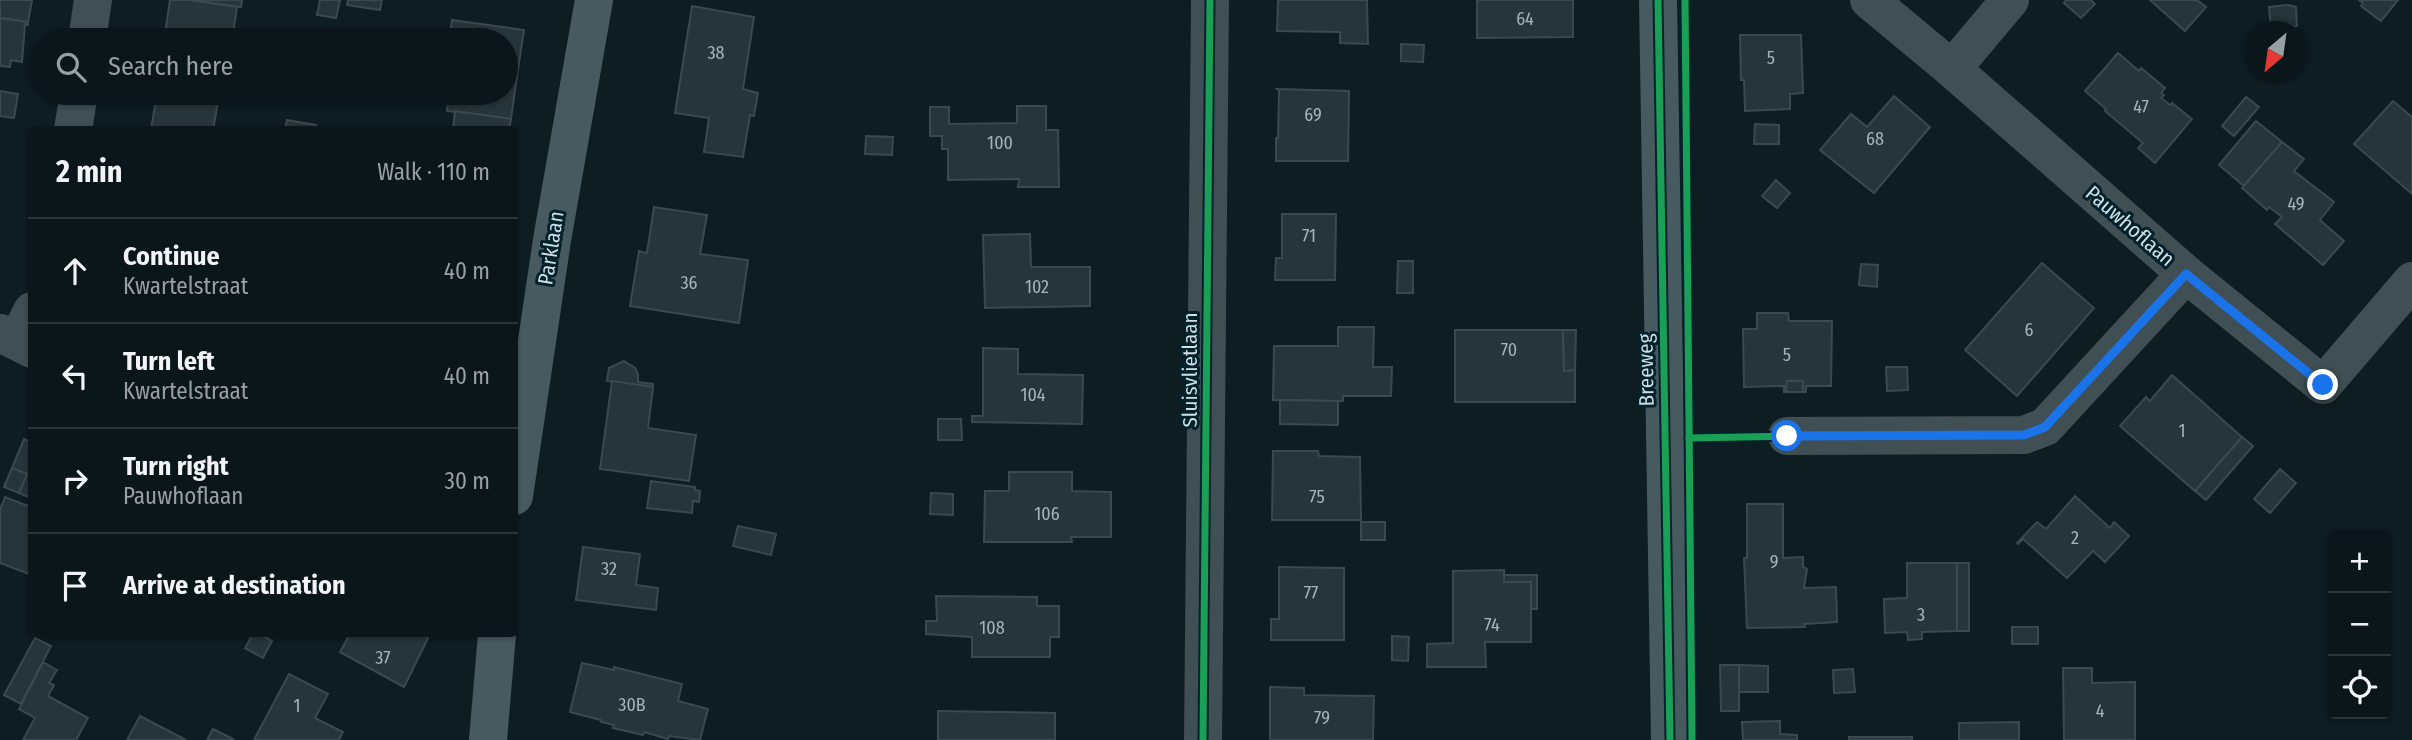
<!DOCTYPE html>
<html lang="en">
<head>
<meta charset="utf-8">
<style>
  :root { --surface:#0a161a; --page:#131f23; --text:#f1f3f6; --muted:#999fa2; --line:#2a3539 }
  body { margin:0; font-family:"Fira Sans Condensed",sans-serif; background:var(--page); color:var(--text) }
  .controls { position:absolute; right:21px; bottom:21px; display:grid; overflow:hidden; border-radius:7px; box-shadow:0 2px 5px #0004 }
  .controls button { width:63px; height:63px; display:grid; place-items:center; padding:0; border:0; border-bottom:2px solid var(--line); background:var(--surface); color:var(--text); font:35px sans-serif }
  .compass { position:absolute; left:2244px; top:21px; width:63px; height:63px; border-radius:50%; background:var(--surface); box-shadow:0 2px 5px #0004; rotate:209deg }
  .stop { position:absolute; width:21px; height:21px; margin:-16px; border:5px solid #1a73e8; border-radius:50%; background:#fff }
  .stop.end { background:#1a73e8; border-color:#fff; box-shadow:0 2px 7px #0008 }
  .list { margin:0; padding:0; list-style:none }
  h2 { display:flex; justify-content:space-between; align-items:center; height:91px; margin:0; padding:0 28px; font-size:30px }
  h2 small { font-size:23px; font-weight:400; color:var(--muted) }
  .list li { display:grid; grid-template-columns:46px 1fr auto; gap:21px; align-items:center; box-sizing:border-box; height:105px; padding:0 28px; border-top:2px solid var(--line) }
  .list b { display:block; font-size:26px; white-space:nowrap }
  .list p { margin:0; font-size:23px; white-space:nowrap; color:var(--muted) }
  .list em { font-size:23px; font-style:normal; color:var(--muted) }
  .icon { flex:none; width:38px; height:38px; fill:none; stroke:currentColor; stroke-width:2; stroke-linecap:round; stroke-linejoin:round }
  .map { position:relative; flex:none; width:2412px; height:740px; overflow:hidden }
  .search { position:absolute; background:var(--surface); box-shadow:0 2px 5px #0004; left:28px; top:28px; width:490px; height:77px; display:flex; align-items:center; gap:18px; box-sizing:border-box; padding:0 24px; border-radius:38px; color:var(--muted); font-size:26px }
  .panel { position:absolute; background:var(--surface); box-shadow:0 2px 5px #0004; left:28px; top:126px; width:490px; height:511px; border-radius:7px }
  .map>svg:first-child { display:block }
</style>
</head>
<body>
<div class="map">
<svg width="2412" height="740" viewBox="0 0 2412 740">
  <rect width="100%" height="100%" fill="#0d1d22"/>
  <g fill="#263539" stroke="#3b494d" stroke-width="2">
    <polygon points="0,0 32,0 28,22 0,18"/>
    <polygon points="170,0 190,0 237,7 232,40 164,40"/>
    <polygon points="190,0 242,0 241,7"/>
    <polygon points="320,0 340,0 336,18 317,15"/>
    <polygon points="348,0 382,0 380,10 347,5"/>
    <polygon points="1278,0 1367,0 1368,44 1340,43 1340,32 1277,31"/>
    <polygon points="1477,0 1573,0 1573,37 1477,38"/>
    <polygon points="2066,0 2091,0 2095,4 2081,18 2064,3"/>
    <polygon points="2150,0 2197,0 2206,7 2185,31"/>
    <polygon points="2359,0 2398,0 2381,21 2361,6 2363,3"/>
    <polygon points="2289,5 2296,7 2297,26 2292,27 2292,29 2271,31 2269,7"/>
    <polygon points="692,6 754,17 743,89 758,93 754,116 750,115 743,157 704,152 709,118 675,113"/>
    <polygon points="0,18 28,22 28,25 25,24 22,62 11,60 10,67 0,66"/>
    <polygon points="452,20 524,30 517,76 506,74 506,40 449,40"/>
    <polygon points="1740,35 1801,35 1803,93 1790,94 1790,109 1745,111 1744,80 1741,80"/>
    <polygon points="1401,44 1424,45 1423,62 1401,61"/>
    <polygon points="2118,53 2139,71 2141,68 2165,88 2161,93 2164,95 2161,98 2170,105 2172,103 2192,119 2155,163 2138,148 2143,143 2105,111 2106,109 2085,91"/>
    <polygon points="506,74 517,76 511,119 447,111 449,93 506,93"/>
    <polygon points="1277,89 1349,91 1348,161 1276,161 1276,138 1278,138 1279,91"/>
    <polygon points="0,91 18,94 14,118 0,116"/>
    <polygon points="157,93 196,93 219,96 213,130 151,130"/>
    <polygon points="1894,96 1930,127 1874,193 1820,150 1851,114 1867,127"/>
    <polygon points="2246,97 2259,107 2234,136 2222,126"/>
    <polygon points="2393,101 2412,117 2412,194 2354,144"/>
    <polygon points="1017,106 1046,106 1046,130 1058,130 1059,187 1018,187 1019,179 948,180 948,149 942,149 942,136 930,136 930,107 949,107 949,124 1017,123"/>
    <polygon points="455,111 511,119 509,130 453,130"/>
    <polygon points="287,120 316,125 315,130 285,130"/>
    <polygon points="2256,121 2282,142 2244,186 2219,165"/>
    <polygon points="1755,124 1779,125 1779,144 1754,144"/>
    <polygon points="866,136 893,137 892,155 865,154"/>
    <polygon points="2282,142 2304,159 2294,171 2334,202 2320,220 2344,241 2323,265 2275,224 2282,217 2269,207 2267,210 2242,188"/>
    <polygon points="1776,180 1790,193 1777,208 1762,196"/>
    <polygon points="654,207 707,215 700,254 748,260 739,323 630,306 639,251 647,253"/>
    <polygon points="1282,214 1336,214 1335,280 1275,280 1276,258 1282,258"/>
    <polygon points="1030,234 1031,267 1090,267 1090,306 985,308 983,235"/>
    <polygon points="1398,261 1413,261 1413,293 1397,293"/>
    <polygon points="2042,263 2094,308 2017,396 1965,350"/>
    <polygon points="1861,264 1878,265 1877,287 1859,285"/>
    <polygon points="1757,313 1788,313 1789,321 1832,321 1831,386 1806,386 1806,392 1803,392 1803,381 1787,381 1786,392 1784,392 1784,386 1744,387 1743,329 1757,329"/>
    <polygon points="1338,327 1374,327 1373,367 1392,367 1391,396 1343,396 1343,401 1338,401 1273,400 1274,346 1338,346"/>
    <polygon points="1455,330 1563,330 1564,371 1575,370 1575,402 1455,402"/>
    <polygon points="1563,330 1576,330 1575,370 1564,371"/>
    <polygon points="983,348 1018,349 1018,374 1083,375 1082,424 972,422 972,416 983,416"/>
    <polygon points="624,361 635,368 638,374 638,382 653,384 653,387 607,381 609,368"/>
    <polygon points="1886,367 1907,367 1908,390 1887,391"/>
    <polygon points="2172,375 2242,437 2195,491 2120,426 2146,397 2150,401"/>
    <polygon points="612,381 653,387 648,428 696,435 689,481 600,469"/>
    <polygon points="1787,381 1803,381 1803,392 1786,392"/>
    <polygon points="1280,400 1338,401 1338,425 1280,424"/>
    <polygon points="938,419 961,419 962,440 938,440"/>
    <polygon points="2242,437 2253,446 2206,500 2195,491"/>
    <polygon points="24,439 32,443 32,566 29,574 0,563 0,510 5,497 28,506 31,498 19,493 27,474 12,468"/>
    <polygon points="1273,451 1318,451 1319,456 1360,457 1361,520 1272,520"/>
    <polygon points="12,468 27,474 19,493 4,487"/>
    <polygon points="2280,469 2296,483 2270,513 2254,499"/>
    <polygon points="1009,472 1072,472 1072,491 1111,492 1111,537 1071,537 1072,542 984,542 985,491 1009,491"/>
    <polygon points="651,481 695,487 695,490 700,491 699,502 693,501 692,513 647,508"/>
    <polygon points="931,493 953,494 953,515 930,514"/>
    <polygon points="2075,496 2110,528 2114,522 2129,536 2105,562 2093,551 2067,578 2023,539 2018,544 2017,543 2037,522 2046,529"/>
    <polygon points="1747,504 1783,504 1783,558 1803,557 1803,567 1807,569 1804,588 1836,587 1837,622 1804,624 1805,627 1747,628 1744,558 1747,558"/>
    <rect x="1361" y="522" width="24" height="18"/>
    <polygon points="738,526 776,534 771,555 733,546"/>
    <polygon points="583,547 640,554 636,585 658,588 656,610 576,600"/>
    <polygon points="1907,563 1957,563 1957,631 1922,632 1922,639 1908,640 1907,632 1885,633 1884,599 1907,598"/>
    <rect x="1957" y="563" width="12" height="68"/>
    <polygon points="1279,567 1344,568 1344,640 1271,640 1271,619 1279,619"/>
    <polygon points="1504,570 1504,582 1531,582 1531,642 1485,642 1486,667 1427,667 1427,644 1453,643 1453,571"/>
    <polygon points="1504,575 1537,575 1537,609 1531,609 1531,582 1504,582"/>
    <polygon points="936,596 1037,597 1037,606 1059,606 1059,637 1050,637 1050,657 972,657 972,637 926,634 926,621 937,621"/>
    <rect x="2012" y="627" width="26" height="17"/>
    <polygon points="253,634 259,634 272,641 263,658 245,648"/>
    <polygon points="350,634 430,634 404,687 340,652"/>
    <polygon points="1392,636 1409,637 1408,661 1392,660"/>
    <polygon points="35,638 51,646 21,704 4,695"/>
    <polygon points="43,662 57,670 49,683 54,685 48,696 88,718 76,740 23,740 35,718 19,709"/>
    <polygon points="582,663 614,670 614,667 682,684 678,701 708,709 700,740 669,736 668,739 644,732 643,735 613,728 614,725 601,722 601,720 570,712"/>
    <polygon points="1720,665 1739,665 1739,711 1721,711"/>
    <polygon points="1739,665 1768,666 1768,692 1739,692"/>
    <polygon points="2063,668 2092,668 2092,683 2135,682 2135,740 2064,740"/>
    <polygon points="1853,669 1855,692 1834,693 1833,670"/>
    <polygon points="289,674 328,694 315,718 343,732 339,740 254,740"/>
    <polygon points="1270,687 1304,688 1304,695 1374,696 1373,740 1270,740"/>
    <polygon points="938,711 1055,713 1055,740 938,740"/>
    <polygon points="140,716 186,740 127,740"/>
    <polygon points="1780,721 1780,734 1797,735 1797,740 1743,740 1742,722"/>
    <polygon points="2019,722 2019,740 1959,740 1959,723"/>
    <polygon points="213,729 233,739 232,740 207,740"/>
    <rect x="1849" y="737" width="63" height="3"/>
  </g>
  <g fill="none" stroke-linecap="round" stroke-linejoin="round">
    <g stroke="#404f54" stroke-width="38">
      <polyline points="1869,0 1952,69 2186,274 2323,385 2412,281"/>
      <polyline points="87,40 93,0"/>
      <polyline points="1952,69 2010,0"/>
      <polyline points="73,130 79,93"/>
      <polyline points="0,333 32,349"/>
      <polyline points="17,341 32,311"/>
      <polyline points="1787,436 2024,435 2045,427 2186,274"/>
      <polyline points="1203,740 1210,0"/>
    </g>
    <g stroke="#475a60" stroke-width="38">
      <polyline points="1658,0 1670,740"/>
      <polyline points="514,496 552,240 594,0"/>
      <polyline points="488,740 497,634"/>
    </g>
    <g stroke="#04222b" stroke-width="11">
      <g id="cycleway">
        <polyline points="1658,0 1670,740"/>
        <polyline points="1685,0 1692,740"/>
        <polyline points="1689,438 1787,436"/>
        <polyline points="1203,740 1210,0"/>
      </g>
    </g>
    <use href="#cycleway" stroke="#1a9f57" stroke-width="7"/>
  </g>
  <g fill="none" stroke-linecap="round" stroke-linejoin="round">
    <polyline stroke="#1a73e8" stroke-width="9" points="1787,436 2024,435 2045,427 2186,274 2323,385"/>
  </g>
  <g text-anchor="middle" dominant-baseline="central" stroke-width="6" stroke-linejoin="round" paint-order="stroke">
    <g font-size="18" fill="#a5b4ba">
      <text x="1525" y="19">64</text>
      <text x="716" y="53">38</text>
      <text x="1771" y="58">5</text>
      <text x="2141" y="107">47</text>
      <text x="1313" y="115">69</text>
      <text x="1875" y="139">68</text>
      <text x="1000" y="143">100</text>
      <text x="2296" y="204">49</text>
      <text x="1309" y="236">71</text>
      <text x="689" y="283">36</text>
      <text x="1037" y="287">102</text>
      <text x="2029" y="330">6</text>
      <text x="1509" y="350">70</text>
      <text x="1787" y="355">5</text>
      <text x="1033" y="395">104</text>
      <text x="2182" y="431">1</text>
      <text x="1317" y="497">75</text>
      <text x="1047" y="514">106</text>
      <text x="2075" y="538">2</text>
      <text x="1774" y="562">9</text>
      <text x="609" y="569">32</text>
      <text x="1311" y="593">77</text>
      <text x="1921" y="615">3</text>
      <text x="1492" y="625">74</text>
      <text x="992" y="628">108</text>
      <text x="383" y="658">37</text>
      <text x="632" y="705">30B</text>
      <text x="297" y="706">1</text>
      <text x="2100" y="711">4</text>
      <text x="1322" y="718">79</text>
    </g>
    <g font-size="21" fill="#cfdfe5" stroke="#04222b">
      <text transform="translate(2130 226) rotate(41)">Pauwhoflaan</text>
      <text transform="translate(551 248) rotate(-81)">Parklaan</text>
      <text transform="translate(1190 370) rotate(-90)">Sluisvlietlaan</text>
      <text transform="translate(1646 370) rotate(-91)">Breeweg</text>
    </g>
  </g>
</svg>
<div class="controls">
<button>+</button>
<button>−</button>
<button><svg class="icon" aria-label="locate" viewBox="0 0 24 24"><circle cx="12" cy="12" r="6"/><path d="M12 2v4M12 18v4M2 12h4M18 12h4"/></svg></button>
</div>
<svg class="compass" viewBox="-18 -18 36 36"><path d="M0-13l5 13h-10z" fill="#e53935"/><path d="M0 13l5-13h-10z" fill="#999fa2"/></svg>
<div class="stop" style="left:1787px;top:436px"></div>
<div class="stop end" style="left:2323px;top:385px"></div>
<div class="search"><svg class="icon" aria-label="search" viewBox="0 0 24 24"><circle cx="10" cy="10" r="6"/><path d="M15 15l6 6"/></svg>Search here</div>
<section class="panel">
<h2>2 min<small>Walk · 110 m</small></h2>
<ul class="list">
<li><svg class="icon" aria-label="ahead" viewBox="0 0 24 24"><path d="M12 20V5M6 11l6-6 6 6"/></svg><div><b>Continue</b><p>Kwartelstraat</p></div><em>40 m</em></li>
<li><svg class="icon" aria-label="left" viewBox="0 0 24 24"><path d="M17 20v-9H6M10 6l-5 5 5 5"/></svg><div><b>Turn left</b><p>Kwartelstraat</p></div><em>40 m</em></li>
<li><svg class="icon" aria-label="right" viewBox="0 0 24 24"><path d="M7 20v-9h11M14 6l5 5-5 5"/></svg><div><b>Turn right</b><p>Pauwhoflaan</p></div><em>30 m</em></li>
<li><svg class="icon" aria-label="arrive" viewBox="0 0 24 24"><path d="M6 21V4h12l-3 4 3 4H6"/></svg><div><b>Arrive at destination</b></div></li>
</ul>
</section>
</div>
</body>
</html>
